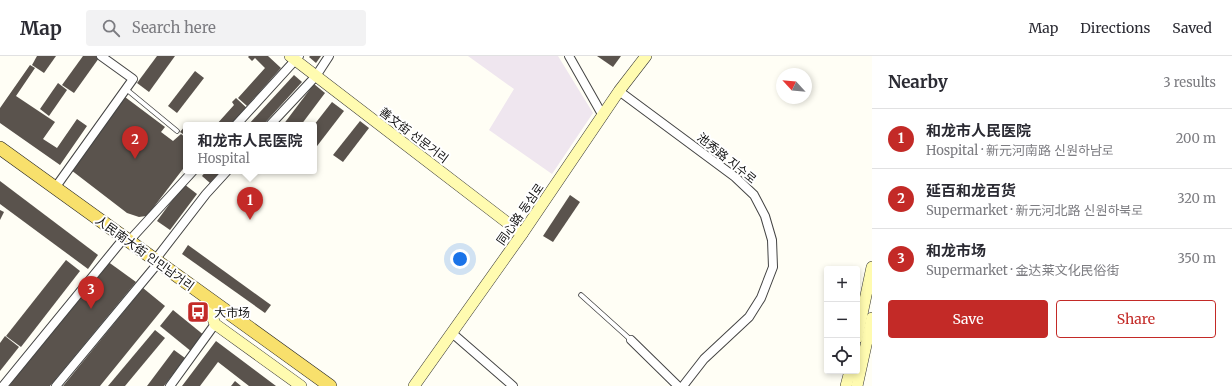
<!DOCTYPE html>
<html lang="en">
<head>
<meta charset="utf-8">
<style>
  :root { --surface:#fff; --page:#f2f2f3; --text:#2b2b33; --muted:#7c7c81; --line:#e1e1e2; --accent:#c32a27 }
  body { margin:0; font-family:Merriweather,"Noto Sans SC","Noto Sans KR",serif; background:var(--page); color:var(--text) }
  .controls { position:absolute; right:12px; bottom:12px; display:grid; overflow:hidden; border-radius:4px; box-shadow:0 2px 6px #0003 }
  .controls button { width:36px; height:36px; display:grid; place-items:center; padding:0; border:0; border-bottom:1px solid var(--line); background:var(--surface); color:var(--text); font:20px sans-serif }
  .compass { position:absolute; left:776px; top:12px; width:36px; height:36px; border-radius:50%; background:var(--surface); box-shadow:0 2px 6px #0003; rotate:296deg }
  .you { position:absolute; left:460px; top:203px; width:14px; height:14px; margin:-10px; border:3px solid #fff; border-radius:50%; background:#1a73e8; box-shadow:0 0 0 6px #1a73e833 }
  .badge { display:grid; place-items:center; width:26px; height:26px; border-radius:50%; background:var(--accent); color:#fff; font-size:13px; font-weight:700 }
  .pin { position:absolute; translate:-50% -33px; filter:drop-shadow(0 1px 2px #0008) }
  .pin::after { content:''; position:absolute; top:21px; width:14px; height:12px; background:inherit; clip-path:polygon(0 0,100% 0,50% 100%) }
  .popup { position:absolute; left:183px; top:66px; width:134px; height:52px; box-sizing:border-box; display:grid; place-content:center; border-radius:4px; background:var(--surface); filter:drop-shadow(0 1px 3px #0005); font-size:13px; white-space:nowrap; color:var(--muted) }
  .popup b { font-size:15px; color:var(--text) }
  .popup::after { content:''; position:absolute; left:50%; top:100%; margin-left:-8px; border:8px solid transparent; border-top-color:var(--surface) }
  .list { margin:0; padding:0; list-style:none }
  h2 { display:flex; justify-content:space-between; align-items:center; height:52px; margin:0; padding:0 16px; font-size:17px }
  h2 small { font-size:13px; font-weight:400; color:var(--muted) }
  .list li { display:grid; grid-template-columns:26px 1fr auto; gap:12px; align-items:center; box-sizing:border-box; height:60px; padding:0 16px; border-top:1px solid var(--line) }
  .list b { display:block; font-size:15px; white-space:nowrap }
  .list p { margin:0; font-size:13px; white-space:nowrap; color:var(--muted) }
  .list em { font-size:13px; font-style:normal; color:var(--muted) }
  .actions { display:flex; gap:8px; padding:12px 16px }
  .actions a { flex:1; padding:9px 0; border:1px solid var(--accent); border-radius:4px; text-align:center; font-size:14px; color:var(--accent) }
  .actions .main { background:var(--accent); color:#fff }
  .icon { flex:none; width:22px; height:22px; fill:none; stroke:currentColor; stroke-width:2; stroke-linecap:round; stroke-linejoin:round }
  .map { position:relative; flex:none; width:872px; height:330px; overflow:hidden }
  header { display:flex; align-items:center; gap:24px; box-sizing:border-box; height:56px; padding:0 20px; background:var(--surface); border-bottom:1px solid var(--line) }
  header strong { font-size:19px }
  nav { display:flex; gap:22px; margin-inline-start:auto; font-size:14px }
  .search { width:280px; height:36px; background:var(--page); display:flex; align-items:center; gap:10px; box-sizing:border-box; padding:0 14px; border-radius:4px; color:var(--muted); font-size:15px }
  main { display:flex }
  aside { flex:1; background:var(--surface) }
  .map>svg:first-child { display:block }
</style>
</head>
<body>
<header>
<strong>Map</strong>
<div class="search"><svg class="icon" aria-label="search" viewBox="0 0 24 24"><circle cx="10" cy="10" r="6"/><path d="M15 15l6 6"/></svg>Search here</div>
<nav><a>Map</a><a>Directions</a><a>Saved</a></nav>
</header>
<main>
<div class="map">
<svg width="872" height="330" viewBox="0 0 872 330">
  <rect width="100%" height="100%" fill="#fffef5"/>
  <polygon fill="#efe6ef" points="468,0 558,0 593,57 552,118 489,74 514,33"/>
  <g fill="#5a534d">
    <polygon points="37,0 56,0 44,17 32,9"/>
    <polygon points="83,0 97,0 99,2 74,37 62,29"/>
    <polygon points="157,0 175,0 149,36 137,27"/>
    <polygon points="249,0 268,0 281,12 247,50 238,42 265,12 255,2 252,5 248,1"/>
    <polygon points="310,0 321,0 316,7 309,1"/>
    <polygon points="597,0 621,0 613,11"/>
    <polygon points="30,9 35,12 16,40 55,66 43,83 57,92 77,63 87,70 60,109 0,67 0,52"/>
    <polygon points="195,15 204,22 177,57 168,50"/>
    <polygon points="294,19 302,26 263,69 248,69"/>
    <polygon points="58,27 67,34 49,60 40,53"/>
    <polygon points="314,28 325,37 301,69 283,69"/>
    <polygon points="125,41 165,71 161,76 173,85 181,78 186,82 186,109 150,156 146,160 139,161 127,157 71,114"/>
    <polygon points="236,42 249,54 235,69 216,69 234,49 232,46"/>
    <polygon points="332,46 344,55 314,94 314,69"/>
    <polygon points="360,65 369,72 343,106 333,99"/>
    <polygon points="186,69 186,80 180,76"/>
    <polygon points="206,115 221,115 210,127 202,120"/>
    <polygon points="0,125 98,199 88,213 0,148"/>
    <polygon points="184,128 197,138 170,174 157,165"/>
    <polygon points="570,139 580,146 553,186 543,180"/>
    <polygon points="0,154 4,156 0,164"/>
    <polygon points="188,189 271,249 265,257 182,198"/>
    <polygon points="66,204 80,215 21,291 6,280"/>
    <polygon points="107,205 136,226 50,330 9,330"/>
    <polygon points="143,232 165,250 100,330 63,330"/>
    <polygon points="173,254 205,280 192,296 160,270"/>
    <polygon points="155,274 165,282 125,330 108,330"/>
    <polygon points="5,280 19,291 0,315 0,287"/>
    <polygon points="216,285 276,330 249,330 218,306 200,330 182,330"/>
    <polygon points="174,294 185,302 164,330 147,330"/>
    <polygon points="235,325 241,330 231,330"/>
  </g>
  <g fill="none" stroke-linecap="round" stroke-linejoin="round">
    <g stroke="#444" stroke-width="5.5">
      <g id="lane">
        <polyline points="126,33 177,75"/>
        <polyline points="581,239 631,284"/>
      </g>
    </g>
    <g stroke="#444" stroke-width="10">
      <g id="street">
        <polyline points="569,0 603,60"/>
        <polyline points="619,35 735,121 754,139 765,160 772,184 773,211 761,242 749,261 704,303 683,330"/>
        <polyline points="236,69 299,0"/>
        <polyline points="270,69 316,20 329,0"/>
        <polyline points="55,132 133,23 101,0"/>
        <polyline points="129,185 193,115"/>
        <polyline points="155,204 206,138 227,115"/>
        <polyline points="452,277 513,330"/>
        <polyline points="631,284 678,330"/>
        <polyline points="3,330 120,187"/>
        <polyline points="56,330 154,212"/>
        <polyline points="170,330 215,268"/>
      </g>
    </g>
    <g stroke="#333" stroke-width="12">
      <g id="secondary">
        <polyline points="290,0 522,178"/>
        <polyline points="209,252 215,268 301,330"/>
        <polyline points="857,282 872,211"/>
        <polyline points="414,330 522,178 619,35 646,0"/>
        <polyline points="846,330 850,315"/>
        <polyline points="857,330 872,262"/>
      </g>
    </g>
    <g stroke="#222" stroke-width="14">
      <polyline id="primary" points="0,92 330,330"/>
    </g>
    <use href="#lane" stroke="#fff" stroke-width="4"/>
    <use href="#street" stroke="#fff" stroke-width="8"/>
    <use href="#secondary" stroke="#fffbb0" stroke-width="11"/>
    <use href="#primary" stroke="#f8e06c" stroke-width="13"/>
  </g>
  <defs>
    <g id="bus-square" transform="scale(1.15)"><rect x="-9" y="-9" width="18" height="18" rx="4" fill="#c32a27" stroke="#fff"/><path d="M-5-6H5V4H4V6H2V4H-2V6H-4V4H-5ZM-3.5-4V0h7V-4ZM-3.5 1.2v1.5H-2V1.2ZM2 1.2v1.5H3.5V1.2Z" fill="#fff"/></g>
  </defs>
  <g fill-rule="evenodd">
    <use href="#bus-square" x="198" y="256"/>
  </g>
  <g text-anchor="middle" dominant-baseline="central" stroke-width="4" stroke-linejoin="round" paint-order="stroke">
    <g font-size="12" fill="#111" stroke="#fff">
      <text transform="translate(414 79) rotate(37)">善文街 선문거리</text>
      <text transform="translate(727 102) rotate(39)">池秀路 지수로</text>
      <text transform="translate(520 158) rotate(-55)">同心路 동심로</text>
      <text transform="translate(145 197) rotate(36)">人民南大街 인민남거리</text>
    </g>
    <g font-size="12" fill="#111" stroke="#fff" text-anchor="start">
      <text x="214" y="256">大市场</text>
    </g>
  </g>
</svg>
<div class="controls">
<button>+</button>
<button>−</button>
<button><svg class="icon" aria-label="locate" viewBox="0 0 24 24"><circle cx="12" cy="12" r="6"/><path d="M12 2v4M12 18v4M2 12h4M18 12h4"/></svg></button>
</div>
<svg class="compass" viewBox="-18 -18 36 36"><path d="M0-13l5 13h-10z" fill="#e53935"/><path d="M0 13l5-13h-10z" fill="#7c7c81"/></svg>
<div class="you"></div>
<div class="pin badge" style="left:250px;top:164px">1</div>
<div class="popup"><b>和龙市人民医院</b>Hospital</div>
<div class="pin badge" style="left:135px;top:103px">2</div>
<div class="pin badge" style="left:91px;top:253px">3</div>
</div>
<aside>
<h2>Nearby<small>3 results</small></h2>
<ul class="list">
<li><span class="badge">1</span><div><b>和龙市人民医院</b><p>Hospital · 新元河南路 신원하남로</p></div><em>200 m</em></li>
<li><span class="badge">2</span><div><b>延百和龙百货</b><p>Supermarket · 新元河北路 신원하북로</p></div><em>320 m</em></li>
<li><span class="badge">3</span><div><b>和龙市场</b><p>Supermarket · 金达莱文化民俗街</p></div><em>350 m</em></li>
</ul>
<div class="actions"><a class="main">Save</a><a>Share</a></div>
</aside>
</main>
</body>
</html>
